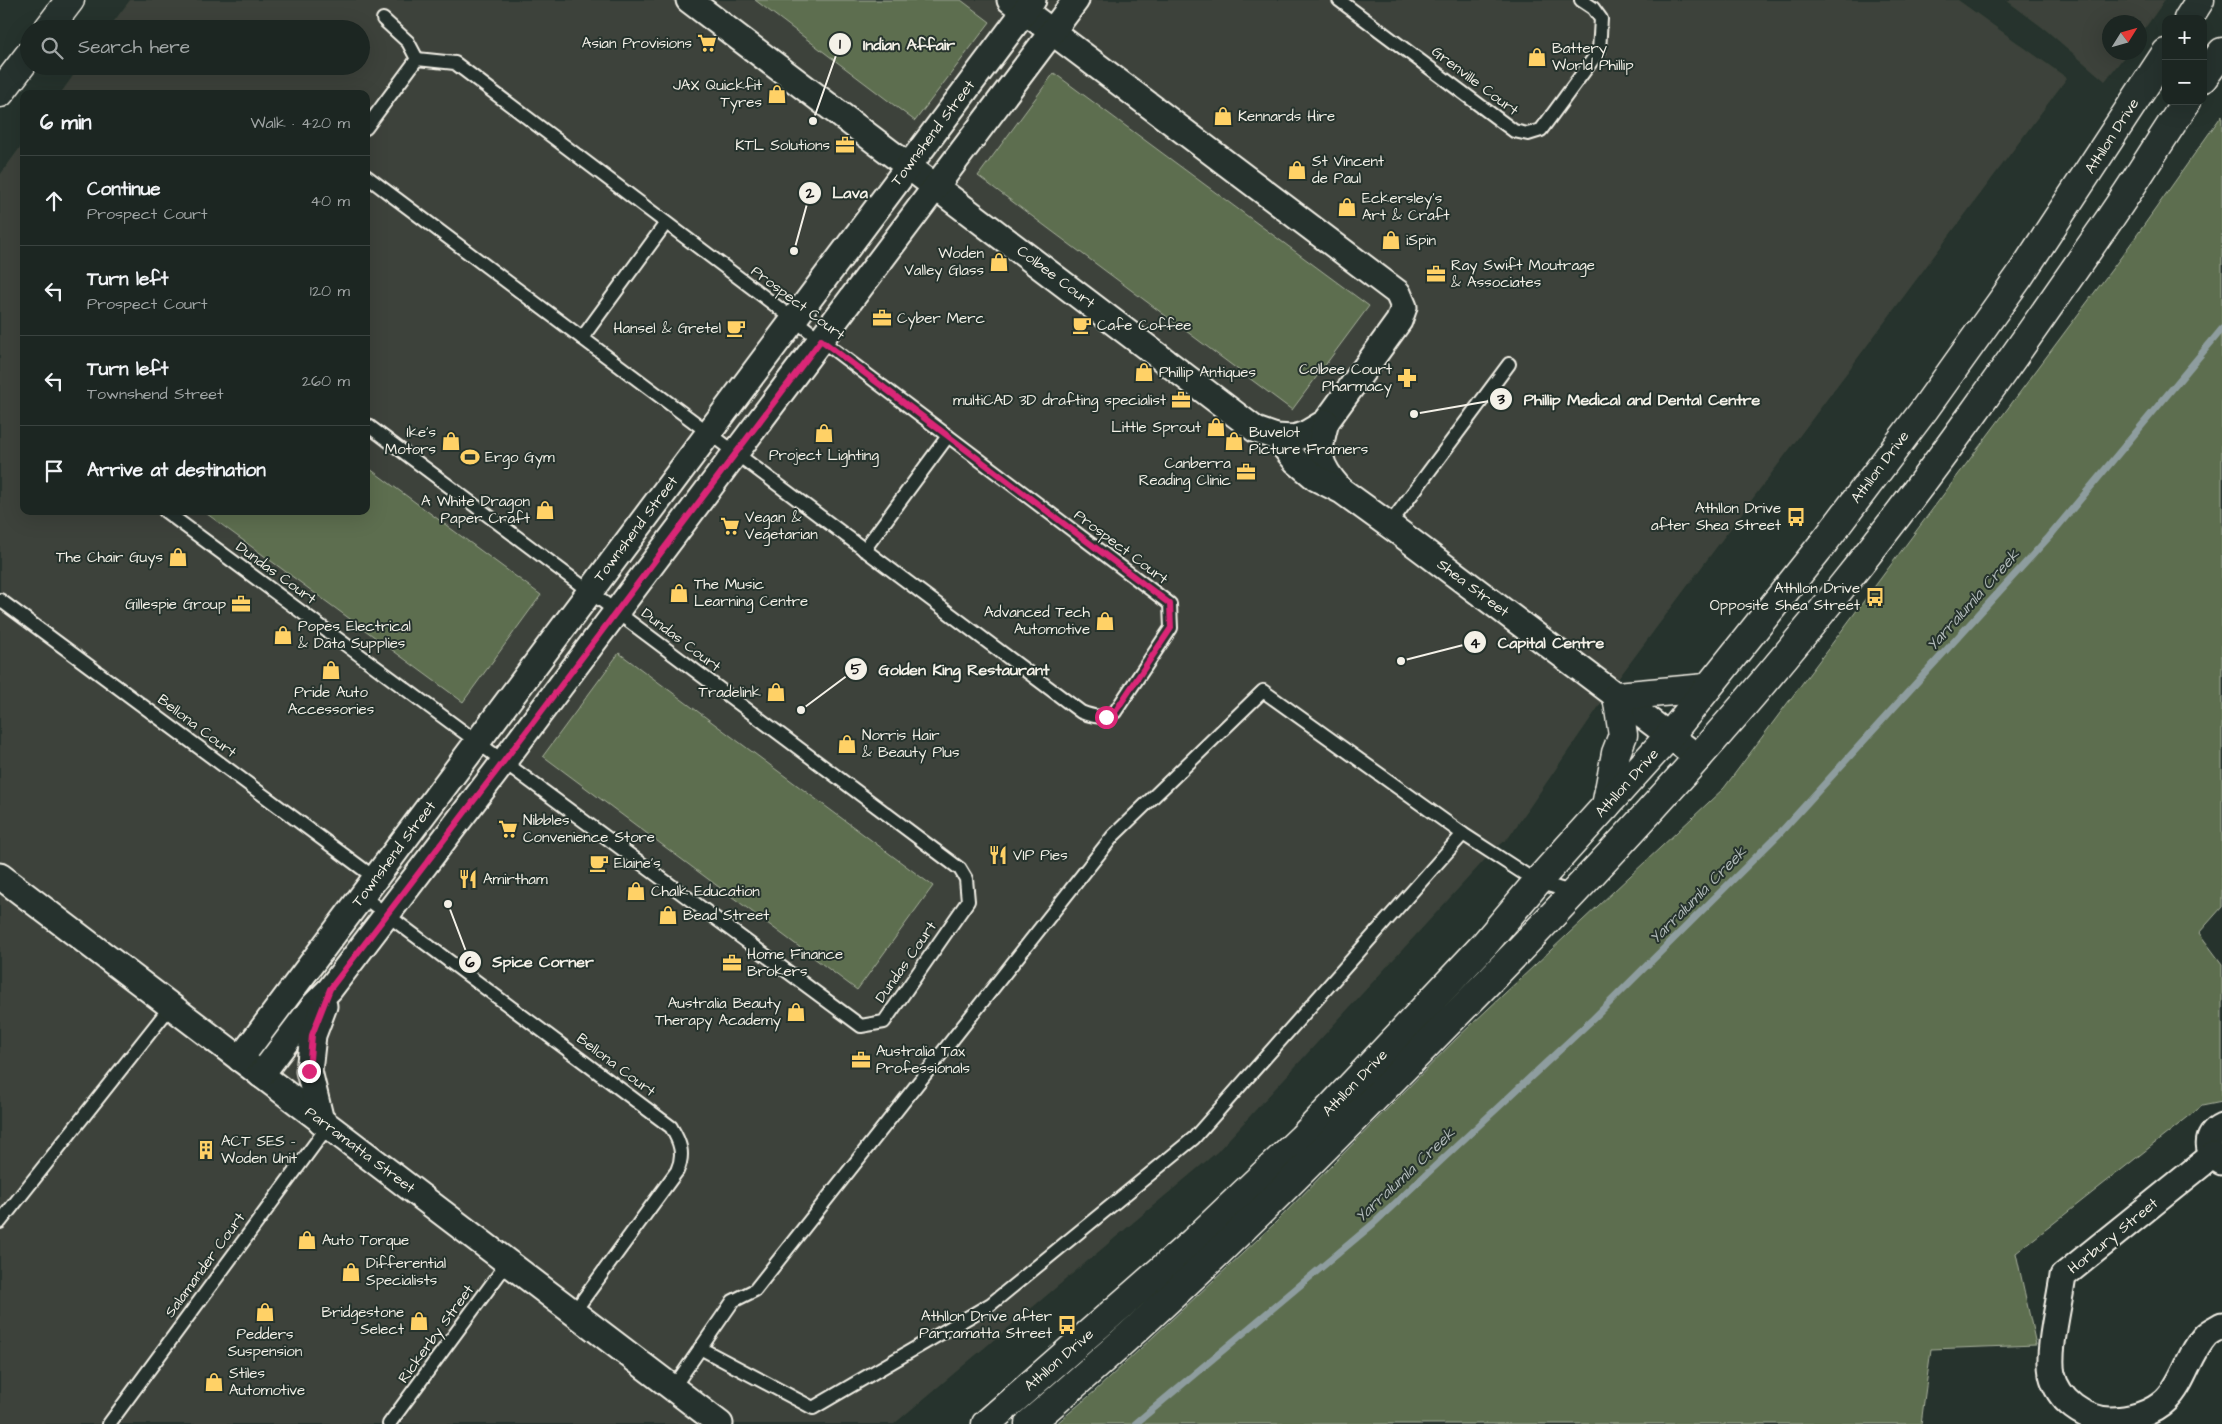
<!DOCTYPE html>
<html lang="en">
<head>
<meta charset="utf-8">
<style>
  :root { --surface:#1c2622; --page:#252e2a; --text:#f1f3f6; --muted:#a0a5a5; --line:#3a4340 }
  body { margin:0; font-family:"Architects Daughter",sans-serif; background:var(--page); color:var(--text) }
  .controls { position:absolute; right:15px; top:15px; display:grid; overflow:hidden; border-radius:10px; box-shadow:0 5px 20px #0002 }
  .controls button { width:45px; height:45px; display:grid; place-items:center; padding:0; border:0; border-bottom:1px solid var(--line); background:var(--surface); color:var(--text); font:25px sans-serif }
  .compass { position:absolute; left:2102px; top:15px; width:45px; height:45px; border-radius:50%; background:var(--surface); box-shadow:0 5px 20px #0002; rotate:53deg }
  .stop { position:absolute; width:15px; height:15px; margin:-11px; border:4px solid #db2777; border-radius:50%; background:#fff }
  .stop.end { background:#db2777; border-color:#fff; box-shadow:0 1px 5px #0008 }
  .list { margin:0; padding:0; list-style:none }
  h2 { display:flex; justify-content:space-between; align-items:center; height:65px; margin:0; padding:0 20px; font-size:21px }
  h2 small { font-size:16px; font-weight:400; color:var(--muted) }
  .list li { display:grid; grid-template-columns:32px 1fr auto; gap:15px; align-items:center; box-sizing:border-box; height:90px; padding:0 20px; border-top:1px solid var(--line) }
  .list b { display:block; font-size:19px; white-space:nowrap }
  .list p { margin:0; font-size:16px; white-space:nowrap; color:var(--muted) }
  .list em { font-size:16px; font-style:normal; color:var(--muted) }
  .icon { flex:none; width:28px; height:28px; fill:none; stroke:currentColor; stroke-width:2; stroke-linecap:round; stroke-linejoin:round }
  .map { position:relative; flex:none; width:2222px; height:1424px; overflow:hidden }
  .search { position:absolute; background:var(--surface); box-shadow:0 5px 20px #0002; left:20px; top:20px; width:350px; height:55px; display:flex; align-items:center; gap:12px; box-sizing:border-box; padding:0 18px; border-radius:28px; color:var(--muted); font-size:19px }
  .panel { position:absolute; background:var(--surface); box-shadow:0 5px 20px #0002; left:20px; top:90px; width:350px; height:425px; border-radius:10px }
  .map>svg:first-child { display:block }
</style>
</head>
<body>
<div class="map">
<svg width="2222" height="1424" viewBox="0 0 2222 1424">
  <rect width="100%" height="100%" fill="#26332d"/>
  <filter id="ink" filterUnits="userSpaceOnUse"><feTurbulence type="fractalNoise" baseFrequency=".02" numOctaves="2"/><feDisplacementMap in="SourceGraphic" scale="10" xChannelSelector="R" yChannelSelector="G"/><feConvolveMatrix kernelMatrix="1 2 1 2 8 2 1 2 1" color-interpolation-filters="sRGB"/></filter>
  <g filter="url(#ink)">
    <g fill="#3c433a">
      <polygon points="130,0 1958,0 2067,78 1615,683 1509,837 1491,853 1217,1152 894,1424 0,1424 0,175 24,142 24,511 366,511 366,94 60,94 80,66 361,66 361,29 108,29"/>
      <polygon points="2006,0 2165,0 2140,35 2140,22 2110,22 2110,52 2127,53 2105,81 2047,31"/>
    </g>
    <g fill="#5d6e50" stroke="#a8b09c">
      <polygon points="755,0 961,0 990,22 915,121"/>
      <polygon points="1054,73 1369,306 1292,410 978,176"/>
      <polygon points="2222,115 2222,907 2199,933 2222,964 2222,1102 2202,1106 2016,1253 2036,1345 1931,1349 1921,1424 1056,1424 1095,1391 1273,1225 1456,1039 1724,788 2127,249"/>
      <polygon points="366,466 541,595 463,702 203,511 366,511"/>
      <polygon points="619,653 933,886 857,990 543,756"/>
    </g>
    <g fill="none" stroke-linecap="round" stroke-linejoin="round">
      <polyline stroke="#8e9d9f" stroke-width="7" points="1135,1424 1373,1224 1593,1019 1779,834 2049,537 2222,329"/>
      <g stroke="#f4f1e8" stroke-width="16">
        <g id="lane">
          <polyline points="1339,0 1514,131 1528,134 1541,130 1599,51 1601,19 1593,8 1581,0"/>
          <polyline points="383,19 408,42 417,59"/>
          <path d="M 366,128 L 417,59 L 455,63 L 1170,604 L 1171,628 L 1115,712 C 1102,719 1094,717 1081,712 L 366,176"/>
          <polyline points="582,338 666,223"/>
          <polyline points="165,511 861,1026 884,1022 968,901 966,879 960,869 366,424"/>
          <polyline points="1389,525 1509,364"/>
          <polyline points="864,550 948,436"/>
          <polyline points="0,600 375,878"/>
          <path d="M 362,896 L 671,1127 C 680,1142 685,1154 677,1171 L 574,1312"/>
          <polyline points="0,1222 171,1006"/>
          <polyline points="700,1348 813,1408 991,1304 1194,1138 1463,834"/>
          <polyline points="673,1388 733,1301 755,1290 1113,836 1263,691 1463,834 1537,882 1575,893"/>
          <polyline points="109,1424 328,1126"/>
          <polyline points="389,1424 508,1262"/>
        </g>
      </g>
      <g stroke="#f4f1e8" stroke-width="29">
        <g id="street">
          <polyline points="689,0 1256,430 1276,437 1293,438 1304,435 1326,422 1399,321 1404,307 1398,293 1010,0"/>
          <path d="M 1326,422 C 1317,454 1317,463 1339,488"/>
          <polyline points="1276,437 1296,461 1316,478 1342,491 1396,530 1699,758"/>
          <polyline points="0,876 720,1424"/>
          <polyline points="240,1059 1033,0"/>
          <polyline points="261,1075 314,1005 330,989 495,773 1076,0"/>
          <polyline points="321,1121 309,1071 313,1035 324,1006"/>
          <path d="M 2222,1127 C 2204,1135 2206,1154 2222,1162"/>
          <path d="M 2213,1155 L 2063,1276 C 2060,1301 2047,1350 2052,1374 C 2058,1401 2084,1419 2110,1420 C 2129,1420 2152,1414 2166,1400 C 2184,1383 2189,1353 2206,1335 C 2210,1331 2217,1328 2222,1325"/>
        </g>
      </g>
      <g stroke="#f4f1e8" stroke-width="31">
        <g id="secondary">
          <polyline points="48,29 70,0"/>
          <polyline points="0,93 29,55"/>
        </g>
      </g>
      <g stroke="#f4f1e8" stroke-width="31">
        <g id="primary">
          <polyline points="2188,19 2200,0"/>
          <polyline points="2203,78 2222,52"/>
          <polyline points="1606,806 1616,753 1623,735 1617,696 1706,688"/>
          <polyline points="986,1424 1193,1242 1302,1138 1484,945 1537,882 1670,735 1825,541 1924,410 2019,277 2166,53"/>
          <path d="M 1029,1424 C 1173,1301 1307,1168 1439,1032 C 1580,889 1718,743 1843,585 C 1933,473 2017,353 2099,234 C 2130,191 2157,145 2187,101"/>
        </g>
      </g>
      <use href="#lane" stroke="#26332d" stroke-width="12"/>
      <use href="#street" stroke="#26332d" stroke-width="25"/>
      <use href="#secondary" stroke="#26332d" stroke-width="28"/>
      <use href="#primary" stroke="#26332d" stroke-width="28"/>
    </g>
  </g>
  <g fill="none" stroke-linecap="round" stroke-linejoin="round" filter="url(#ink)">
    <polyline stroke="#db2777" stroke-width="6" points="309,1071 312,1035 330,989 495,773 821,340 1170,604 1171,628 1115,712 1106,717"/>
  </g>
  <defs>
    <g id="supermarket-bare" transform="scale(1.5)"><path d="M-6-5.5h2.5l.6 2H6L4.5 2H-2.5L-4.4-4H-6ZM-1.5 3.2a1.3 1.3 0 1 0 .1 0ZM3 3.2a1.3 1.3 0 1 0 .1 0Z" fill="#ffd166" stroke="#26332d" stroke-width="2.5" paint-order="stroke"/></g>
    <g id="shop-bare" transform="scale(1.5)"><path d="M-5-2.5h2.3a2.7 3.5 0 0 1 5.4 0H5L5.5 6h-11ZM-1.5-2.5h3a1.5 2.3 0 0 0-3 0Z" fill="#ffd166" stroke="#26332d" stroke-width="2.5" paint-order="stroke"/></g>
    <g id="office-bare" transform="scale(1.5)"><path d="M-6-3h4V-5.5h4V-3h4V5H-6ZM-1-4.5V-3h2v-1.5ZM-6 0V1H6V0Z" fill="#ffd166" stroke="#26332d" stroke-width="2.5" paint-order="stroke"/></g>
    <g id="cafe-bare" transform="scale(1.5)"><path d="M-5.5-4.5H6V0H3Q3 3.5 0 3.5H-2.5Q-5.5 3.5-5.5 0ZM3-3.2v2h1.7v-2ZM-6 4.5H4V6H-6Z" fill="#ffd166" stroke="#26332d" stroke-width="2.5" paint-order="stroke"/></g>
    <g id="pharmacy-bare" transform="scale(1.5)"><path d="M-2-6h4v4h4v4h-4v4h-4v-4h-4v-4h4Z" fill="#ffd166" stroke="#26332d" stroke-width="2.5" paint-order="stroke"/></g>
    <g id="stadium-bare" transform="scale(1.5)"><path d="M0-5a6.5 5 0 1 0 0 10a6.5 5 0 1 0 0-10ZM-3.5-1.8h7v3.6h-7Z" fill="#ffd166" stroke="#26332d" stroke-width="2.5" paint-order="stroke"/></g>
    <g id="bus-bare" transform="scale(1.5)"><path d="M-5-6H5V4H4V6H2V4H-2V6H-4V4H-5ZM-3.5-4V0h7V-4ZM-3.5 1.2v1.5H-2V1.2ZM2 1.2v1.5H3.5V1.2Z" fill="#ffd166" stroke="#26332d" stroke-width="2.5" paint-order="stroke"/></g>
    <g id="restaurant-bare" transform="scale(1.5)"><path d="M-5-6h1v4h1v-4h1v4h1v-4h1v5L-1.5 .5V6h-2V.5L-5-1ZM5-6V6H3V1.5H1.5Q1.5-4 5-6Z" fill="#ffd166" stroke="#26332d" stroke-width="2.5" paint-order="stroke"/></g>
    <g id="building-bare" transform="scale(1.5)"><path d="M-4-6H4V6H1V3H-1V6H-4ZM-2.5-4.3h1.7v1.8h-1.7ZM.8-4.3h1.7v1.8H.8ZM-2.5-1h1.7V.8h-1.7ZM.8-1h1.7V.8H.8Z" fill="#ffd166" stroke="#26332d" stroke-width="2.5" paint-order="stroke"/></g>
  </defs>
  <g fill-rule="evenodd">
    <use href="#supermarket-bare" x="707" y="43"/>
    <use href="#shop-bare" x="1537" y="57"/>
    <use href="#shop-bare" x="777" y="94"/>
    <use href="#shop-bare" x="1223" y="116"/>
    <use href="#office-bare" x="845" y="145"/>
    <use href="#shop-bare" x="1297" y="170"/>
    <use href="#shop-bare" x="1347" y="207"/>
    <use href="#shop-bare" x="1391" y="240"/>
    <use href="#shop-bare" x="999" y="262"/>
    <use href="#office-bare" x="1436" y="274"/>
    <use href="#office-bare" x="882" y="318"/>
    <use href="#cafe-bare" x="1082" y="325"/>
    <use href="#cafe-bare" x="736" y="328"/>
    <use href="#shop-bare" x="1144" y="372"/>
    <use href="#pharmacy-bare" x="1407" y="378"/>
    <use href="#office-bare" x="1181" y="400"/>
    <use href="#shop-bare" x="1216" y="427"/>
    <use href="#shop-bare" x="824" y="433"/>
    <use href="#shop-bare" x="451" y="441"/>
    <use href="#shop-bare" x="1234" y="441"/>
    <use href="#stadium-bare" x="470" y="457"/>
    <use href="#office-bare" x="1246" y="472"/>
    <use href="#shop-bare" x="545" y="510"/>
    <use href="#bus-bare" x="1796" y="517"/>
    <use href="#supermarket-bare" x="730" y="526"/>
    <use href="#shop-bare" x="178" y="557"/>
    <use href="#shop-bare" x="679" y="593"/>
    <use href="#bus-bare" x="1875" y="597"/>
    <use href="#office-bare" x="241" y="604"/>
    <use href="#shop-bare" x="1105" y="621"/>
    <use href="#shop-bare" x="283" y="635"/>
    <use href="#shop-bare" x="331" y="670"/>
    <use href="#shop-bare" x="776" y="692"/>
    <use href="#shop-bare" x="847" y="744"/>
    <use href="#supermarket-bare" x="508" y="829"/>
    <use href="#restaurant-bare" x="998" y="855"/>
    <use href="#cafe-bare" x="599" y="863"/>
    <use href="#restaurant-bare" x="468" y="879"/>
    <use href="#shop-bare" x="636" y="891"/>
    <use href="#shop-bare" x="668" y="915"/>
    <use href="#office-bare" x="732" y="963"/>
    <use href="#shop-bare" x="796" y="1012"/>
    <use href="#office-bare" x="861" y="1060"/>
    <use href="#building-bare" x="206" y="1150"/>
    <use href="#shop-bare" x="307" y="1240"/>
    <use href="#shop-bare" x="351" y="1272"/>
    <use href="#shop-bare" x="265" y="1312"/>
    <use href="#shop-bare" x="419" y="1321"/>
    <use href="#bus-bare" x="1067" y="1325"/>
    <use href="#shop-bare" x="214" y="1382"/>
  </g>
  <g text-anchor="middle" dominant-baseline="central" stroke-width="4" stroke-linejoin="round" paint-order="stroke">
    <g font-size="15" fill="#f4f1e8" stroke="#26332d" text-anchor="start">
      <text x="692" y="43" text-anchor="end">Asian Provisions</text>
      <text x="1552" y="48">Battery<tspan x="1552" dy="17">World Phillip</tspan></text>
      <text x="762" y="85" text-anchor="end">JAX Quickfit<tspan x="762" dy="17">Tyres</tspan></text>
      <text x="1238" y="116">Kennards Hire</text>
      <text x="830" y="145" text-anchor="end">KTL Solutions</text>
      <text x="1312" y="161">St Vincent<tspan x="1312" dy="17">de Paul</tspan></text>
      <text x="1362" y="198">Eckersley’s<tspan x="1362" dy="17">Art &amp; Craft</tspan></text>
      <text x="1406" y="240">iSpin</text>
      <text x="984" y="253" text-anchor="end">Woden<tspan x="984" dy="17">Valley Glass</tspan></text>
      <text x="1451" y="265">Ray Swift Moutrage<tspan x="1451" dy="17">&amp; Associates</tspan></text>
      <text x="897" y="318">Cyber Merc</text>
      <text x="1097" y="325">Cafe Coffee</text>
      <text x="721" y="328" text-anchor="end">Hansel &amp; Gretel</text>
      <text x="1392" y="369" text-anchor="end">Colbee Court<tspan x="1392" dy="17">Pharmacy</tspan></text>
      <text x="1159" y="372">Phillip Antiques</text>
      <text x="1166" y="400" text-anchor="end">multiCAD 3D drafting specialist</text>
      <text x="1201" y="427" text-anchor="end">Little Sprout</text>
      <text x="436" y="432" text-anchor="end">Ike’s<tspan x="436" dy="17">Motors</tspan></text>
      <text x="1249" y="432">Buvelot<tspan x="1249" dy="17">Picture Framers</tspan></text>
      <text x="824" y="455" text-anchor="middle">Project Lighting</text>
      <text x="485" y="457">Ergo Gym</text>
      <text x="1231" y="463" text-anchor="end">Canberra<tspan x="1231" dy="17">Reading Clinic</tspan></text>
      <text x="530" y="501" text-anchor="end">A White Dragon<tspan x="530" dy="17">Paper Craft</tspan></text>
      <text x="1781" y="508" text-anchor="end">Athllon Drive<tspan x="1781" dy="17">after Shea Street</tspan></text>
      <text x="745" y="517">Vegan &amp;<tspan x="745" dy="17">Vegetarian</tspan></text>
      <text x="163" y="557" text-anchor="end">The Chair Guys</text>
      <text x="694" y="584">The Music<tspan x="694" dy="17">Learning Centre</tspan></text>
      <text x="1860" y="588" text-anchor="end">Athllon Drive<tspan x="1860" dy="17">Opposite Shea Street</tspan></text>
      <text x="226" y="604" text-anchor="end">Gillespie Group</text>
      <text x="1090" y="612" text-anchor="end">Advanced Tech<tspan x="1090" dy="17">Automotive</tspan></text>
      <text x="298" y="626">Popes Electrical<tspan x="298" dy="17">&amp; Data Supplies</tspan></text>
      <text x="331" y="692" text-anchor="middle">Pride Auto<tspan x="331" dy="17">Accessories</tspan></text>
      <text x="761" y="692" text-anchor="end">Tradelink</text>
      <text x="862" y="735">Norris Hair<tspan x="862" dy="17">&amp; Beauty Plus</tspan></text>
      <text x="523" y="820">Nibbles<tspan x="523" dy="17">Convenience Store</tspan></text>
      <text x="1013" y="855">VIP Pies</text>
      <text x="614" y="863">Elaine's</text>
      <text x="483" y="879">Amirtham</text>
      <text x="651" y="891">Chalk Education</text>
      <text x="683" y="915">Bead Street</text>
      <text x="747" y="954">Home Finance<tspan x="747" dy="17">Brokers</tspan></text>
      <text x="781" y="1003" text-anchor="end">Australia Beauty<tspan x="781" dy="17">Therapy Academy</tspan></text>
      <text x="876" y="1051">Australia Tax<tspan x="876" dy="17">Professionals</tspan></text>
      <text x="221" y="1141">ACT SES -<tspan x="221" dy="17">Woden Unit</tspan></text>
      <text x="322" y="1240">Auto Torque</text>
      <text x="366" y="1263">Differential<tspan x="366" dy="17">Specialists</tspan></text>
      <text x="404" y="1312" text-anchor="end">Bridgestone<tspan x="404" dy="17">Select</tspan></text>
      <text x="1052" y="1316" text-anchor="end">Athllon Drive after<tspan x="1052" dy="17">Parramatta Street</tspan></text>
      <text x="265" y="1334" text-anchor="middle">Pedders<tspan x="265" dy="17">Suspension</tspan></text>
      <text x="229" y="1373">Stiles<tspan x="229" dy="17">Automotive</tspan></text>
    </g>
    <g font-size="15" fill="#f4f1e8" stroke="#26332d">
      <text transform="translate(1475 81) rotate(37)">Grenville Court</text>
      <text transform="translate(933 133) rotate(-53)">Townshend Street</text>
      <text transform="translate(2112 136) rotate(-57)">Athllon Drive</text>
      <text transform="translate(1056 277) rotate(37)">Colbee Court</text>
      <text transform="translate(798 303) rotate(37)">Prospect Court</text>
      <text transform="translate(1880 467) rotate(-53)">Athllon Drive</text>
      <text transform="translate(636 529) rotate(-53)">Townshend Street</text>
      <text transform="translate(1121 547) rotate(37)">Prospect Court</text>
      <text transform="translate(276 573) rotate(36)">Dundas Court</text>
      <text transform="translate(1473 588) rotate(37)">Shea Street</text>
      <text transform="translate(681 640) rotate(37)">Dundas Court</text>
      <text transform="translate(197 726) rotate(37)">Bellona Court</text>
      <text transform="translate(1627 783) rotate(-48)">Athllon Drive</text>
      <text transform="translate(394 854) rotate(-53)">Townshend Street</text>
      <text transform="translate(906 962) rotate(-55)">Dundas Court</text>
      <text transform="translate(616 1065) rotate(37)">Bellona Court</text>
      <text transform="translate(1355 1083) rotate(-46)">Athllon Drive</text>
      <text transform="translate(360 1150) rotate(37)">Parramatta Street</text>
      <text transform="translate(2113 1236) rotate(-39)">Horbury Street</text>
      <text transform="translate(205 1265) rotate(-54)">Salamander Court</text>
      <text transform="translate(436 1334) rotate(-54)">Rickerby Street</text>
      <text transform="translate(1059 1360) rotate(-41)">Athllon Drive</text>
    </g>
    <g font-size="16" font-style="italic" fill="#b0b9b8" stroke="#26332d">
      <text transform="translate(1973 600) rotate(-48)">Yarralumla Creek</text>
      <text transform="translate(1698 895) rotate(-45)">Yarralumla Creek</text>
      <text transform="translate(1405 1175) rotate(-43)">Yarralumla Creek</text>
    </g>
  </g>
  <path fill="none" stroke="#f4f1e8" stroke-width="2" d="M813 121L840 44M794 251L810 193M1414 414L1501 399M1401 661L1475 642M801 710L856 669M448 904L470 962"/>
  <g fill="#f4f1e8" stroke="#26332d" stroke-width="2">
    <circle cx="813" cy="121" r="5"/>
    <circle cx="794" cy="251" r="5"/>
    <circle cx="1414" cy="414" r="5"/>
    <circle cx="1401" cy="661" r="5"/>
    <circle cx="801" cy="710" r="5"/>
    <circle cx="448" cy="904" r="5"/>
    <circle cx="840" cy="44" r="12"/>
    <circle cx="810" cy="193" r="12"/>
    <circle cx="1501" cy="399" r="12"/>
    <circle cx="1475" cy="642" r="12"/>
    <circle cx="856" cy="669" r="12"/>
    <circle cx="470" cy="962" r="12"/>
  </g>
  <g font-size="15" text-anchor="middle" font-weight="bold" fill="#111">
    <text x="840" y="49">1</text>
    <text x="810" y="198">2</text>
    <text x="1501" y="404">3</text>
    <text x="1475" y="648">4</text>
    <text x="856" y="674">5</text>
    <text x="470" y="967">6</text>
  </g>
  <g font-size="16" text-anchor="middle" font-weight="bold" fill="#f4f1e8" stroke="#26332d" stroke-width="4" stroke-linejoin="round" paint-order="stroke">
    <text x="909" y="50">Indian Affair</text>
    <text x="850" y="198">Lava</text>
    <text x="1642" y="405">Phillip Medical and Dental Centre</text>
    <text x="1551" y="648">Capital Centre</text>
    <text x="964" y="675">Golden King Restaurant</text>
    <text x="543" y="967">Spice Corner</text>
  </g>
</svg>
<div class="controls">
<button>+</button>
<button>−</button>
</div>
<svg class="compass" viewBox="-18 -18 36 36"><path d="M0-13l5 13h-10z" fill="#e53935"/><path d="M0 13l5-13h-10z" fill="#a0a5a5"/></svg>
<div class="stop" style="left:1106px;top:717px"></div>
<div class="stop end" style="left:309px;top:1071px"></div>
<div class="search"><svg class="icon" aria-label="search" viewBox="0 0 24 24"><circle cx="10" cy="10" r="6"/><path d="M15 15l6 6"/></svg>Search here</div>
<section class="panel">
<h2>6 min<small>Walk · 420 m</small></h2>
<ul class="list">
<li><svg class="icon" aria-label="ahead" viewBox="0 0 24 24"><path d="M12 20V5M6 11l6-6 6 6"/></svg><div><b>Continue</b><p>Prospect Court</p></div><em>40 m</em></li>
<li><svg class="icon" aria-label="left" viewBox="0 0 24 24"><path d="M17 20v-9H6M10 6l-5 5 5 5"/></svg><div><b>Turn left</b><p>Prospect Court</p></div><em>120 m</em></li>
<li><svg class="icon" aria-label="left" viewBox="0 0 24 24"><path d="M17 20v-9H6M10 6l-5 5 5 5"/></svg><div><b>Turn left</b><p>Townshend Street</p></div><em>260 m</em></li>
<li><svg class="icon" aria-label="arrive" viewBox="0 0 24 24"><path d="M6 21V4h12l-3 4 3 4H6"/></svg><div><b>Arrive at destination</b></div></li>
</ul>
</section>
</div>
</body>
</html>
